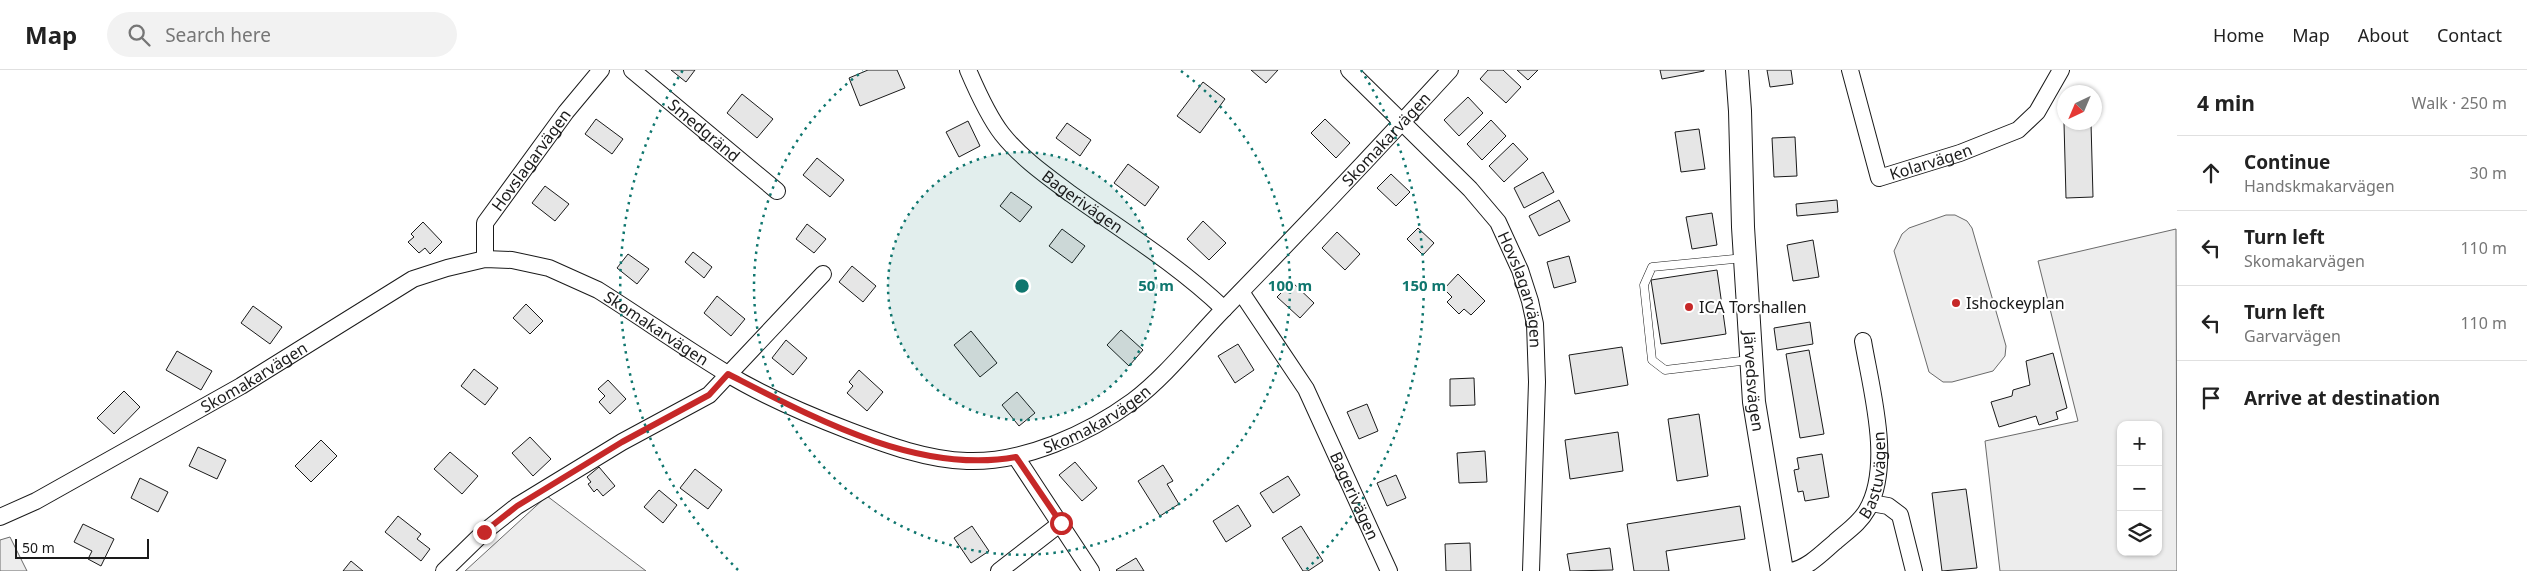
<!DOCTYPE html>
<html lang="en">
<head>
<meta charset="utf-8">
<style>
  :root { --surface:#fff; --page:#f2f2f2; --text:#222; --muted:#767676; --line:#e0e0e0 }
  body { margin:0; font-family:"Noto Sans",sans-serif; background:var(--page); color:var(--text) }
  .controls { position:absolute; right:15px; bottom:15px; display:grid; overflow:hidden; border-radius:10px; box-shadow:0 1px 4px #0004 }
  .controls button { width:45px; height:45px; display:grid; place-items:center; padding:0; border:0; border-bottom:1px solid var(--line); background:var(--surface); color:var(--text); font:25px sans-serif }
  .compass { position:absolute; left:2057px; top:15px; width:45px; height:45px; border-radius:50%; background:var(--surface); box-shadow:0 1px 4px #0004; rotate:224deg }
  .scale { position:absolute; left:15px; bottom:12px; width:134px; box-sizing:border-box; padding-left:5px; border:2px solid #1a1a1a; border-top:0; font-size:14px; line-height:18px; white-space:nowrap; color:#1a1a1a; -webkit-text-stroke:4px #fff; paint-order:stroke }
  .stop { position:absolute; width:15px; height:15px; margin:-11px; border:4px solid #c62828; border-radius:50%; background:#fff }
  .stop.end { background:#c62828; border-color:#fff; box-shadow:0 1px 5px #0008 }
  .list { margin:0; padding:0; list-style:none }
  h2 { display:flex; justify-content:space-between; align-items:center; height:65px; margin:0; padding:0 20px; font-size:21px }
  h2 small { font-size:16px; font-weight:400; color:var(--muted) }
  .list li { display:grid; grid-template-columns:32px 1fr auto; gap:15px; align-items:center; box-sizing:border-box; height:75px; padding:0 20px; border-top:1px solid var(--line) }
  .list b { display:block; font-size:19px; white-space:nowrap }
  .list p { margin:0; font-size:16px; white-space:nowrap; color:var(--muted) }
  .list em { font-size:16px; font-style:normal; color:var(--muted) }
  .icon { flex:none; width:28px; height:28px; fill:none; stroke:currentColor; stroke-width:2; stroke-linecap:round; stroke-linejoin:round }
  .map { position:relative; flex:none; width:2177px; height:501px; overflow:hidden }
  header { display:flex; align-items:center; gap:30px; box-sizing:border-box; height:70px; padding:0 25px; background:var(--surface); border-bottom:1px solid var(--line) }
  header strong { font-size:24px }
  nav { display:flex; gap:28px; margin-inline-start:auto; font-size:18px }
  .search { width:350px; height:45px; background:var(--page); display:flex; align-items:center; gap:12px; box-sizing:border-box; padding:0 18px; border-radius:28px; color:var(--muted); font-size:19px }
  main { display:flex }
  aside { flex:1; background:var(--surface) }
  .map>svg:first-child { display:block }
</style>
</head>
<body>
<header>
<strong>Map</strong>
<div class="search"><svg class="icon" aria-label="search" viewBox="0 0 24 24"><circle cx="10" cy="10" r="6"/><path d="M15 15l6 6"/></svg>Search here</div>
<nav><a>Home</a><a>Map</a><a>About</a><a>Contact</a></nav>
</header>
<main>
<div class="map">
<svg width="2177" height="501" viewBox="0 0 2177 501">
  <rect width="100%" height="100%" fill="#fff"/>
  <g fill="#ededed" stroke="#6a6a6a" fill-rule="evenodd">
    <polygon points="1946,145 1955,145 1967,151 1972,158 2006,276 2005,286 1993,301 1952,312 1943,312 1929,302 1894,181 1902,164 1909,158"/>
    <path d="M 2176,159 L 2177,501 L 2000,501 L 1985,371 L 2078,351 L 2038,191 ZM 2121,355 L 2158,355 L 2158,482 L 2121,482 Z"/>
    <polygon points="547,426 646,501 465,501"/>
    <polygon points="10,467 27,501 0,501 0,470"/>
  </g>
  <g fill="#e6e6e6" stroke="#1a1a1a">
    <polygon points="671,0 695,0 686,12"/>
    <polygon points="868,0 897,0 905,18 860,36 849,8"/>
    <polygon points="1251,0 1278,0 1266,13"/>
    <polygon points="1488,0 1503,0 1521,17 1506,33 1480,9"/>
    <polygon points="1517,0 1538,0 1528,10"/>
    <polygon points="1660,0 1704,0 1704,1 1662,9"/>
    <polygon points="1767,0 1791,0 1793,14 1770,17"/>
    <polygon points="1203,12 1225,29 1200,63 1177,46"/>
    <polygon points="742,24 773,49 757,68 727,43"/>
    <polygon points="1468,27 1483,43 1459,66 1444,50"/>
    <polygon points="596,49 623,69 612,84 585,64"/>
    <polygon points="1325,49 1350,73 1336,88 1311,63"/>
    <polygon points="1491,50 1506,66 1482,90 1467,74"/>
    <polygon points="968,51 980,76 959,87 946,62"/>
    <polygon points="1067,53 1091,70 1080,86 1056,68"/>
    <polygon points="2064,53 2091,53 2093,127 2066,128"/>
    <polygon points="1699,59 1705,99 1681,102 1675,62"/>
    <polygon points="1795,67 1797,106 1774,107 1772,68"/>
    <polygon points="1513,73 1528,89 1504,112 1489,96"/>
    <polygon points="817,88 844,110 830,127 803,105"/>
    <polygon points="1128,94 1159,117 1145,136 1114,113"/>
    <polygon points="1543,102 1554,122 1524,138 1514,118"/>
    <polygon points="1391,104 1410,122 1396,136 1377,118"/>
    <polygon points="545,116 569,134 555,151 532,133"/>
    <polygon points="1011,122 1032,137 1020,152 1000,136"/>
    <polygon points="1559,130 1570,151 1539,166 1529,146"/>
    <polygon points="1837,130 1838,142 1797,146 1796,134"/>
    <polygon points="1712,143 1717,175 1692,179 1686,147"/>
    <polygon points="1203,151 1226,173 1209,190 1187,169"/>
    <polygon points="423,152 442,172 430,184 425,178 419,183 408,172 414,167 411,164"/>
    <polygon points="807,154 826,169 814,183 796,169"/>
    <polygon points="1418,158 1434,173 1423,185 1407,169"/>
    <polygon points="1062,159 1085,176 1072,193 1049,176"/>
    <polygon points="1337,162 1360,184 1345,200 1322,178"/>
    <polygon points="1813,170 1819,207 1793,211 1787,175"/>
    <polygon points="693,182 712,197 704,208 685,192"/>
    <polygon points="628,184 649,199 637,214 617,198"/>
    <polygon points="1569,186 1576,212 1554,218 1547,192"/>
    <polygon points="852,196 876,216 863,232 839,212"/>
    <polygon points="1717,200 1726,264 1661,274 1651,210"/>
    <polygon points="1458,204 1485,231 1471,245 1464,239 1459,244 1447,232 1452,227 1444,219"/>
    <polygon points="1292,212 1314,233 1300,248 1277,227"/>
    <polygon points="717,226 745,249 731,266 704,243"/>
    <polygon points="526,234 543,251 530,264 513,248"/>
    <polygon points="253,236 282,257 270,274 241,253"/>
    <polygon points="1810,252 1813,274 1777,280 1774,258"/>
    <polygon points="1121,260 1143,280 1129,296 1107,275"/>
    <polygon points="971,261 997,293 980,307 954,275"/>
    <polygon points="786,270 807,288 793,305 772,288"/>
    <polygon points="1238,274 1254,300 1235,313 1218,286"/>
    <polygon points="1622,277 1628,315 1575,324 1569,285"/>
    <polygon points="1809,280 1824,364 1800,368 1786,284"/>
    <polygon points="177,281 212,301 201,320 166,300"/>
    <polygon points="2053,283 2067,338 2056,342 2058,349 2039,355 2036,346 1999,357 1991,332 2012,326 2013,320 2030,315 2026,291"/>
    <polygon points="474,299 498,318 485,335 461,316"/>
    <polygon points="859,300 883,322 867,341 847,323 853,316 849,312"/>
    <polygon points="1474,308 1475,335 1450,336 1450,309"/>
    <polygon points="608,310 626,329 610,344 599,332 605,326 598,319"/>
    <polygon points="124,321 140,337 114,364 97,348"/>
    <polygon points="1017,322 1035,343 1019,356 1002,335"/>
    <polygon points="1367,334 1378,361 1359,369 1347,342"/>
    <polygon points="1699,344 1708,406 1677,411 1668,349"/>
    <polygon points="1618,362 1623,401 1570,409 1565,370"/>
    <polygon points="530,367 551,389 533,406 512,383"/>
    <polygon points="321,370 337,386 311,412 295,396"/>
    <polygon points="198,377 226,390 217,409 189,396"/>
    <polygon points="1485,381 1487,412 1459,413 1457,383"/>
    <polygon points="450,382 478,406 462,424 434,399"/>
    <polygon points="1822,384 1829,427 1805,431 1803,421 1798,422 1794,400 1799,399 1797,388"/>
    <polygon points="1075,392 1097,418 1082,431 1059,405"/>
    <polygon points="1163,395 1173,411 1167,414 1179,434 1160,446 1138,411"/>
    <polygon points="599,397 615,416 603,426 597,419 594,422 588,414 591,412 587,407"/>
    <polygon points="695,399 722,420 708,439 680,418"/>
    <polygon points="1396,405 1406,428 1387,436 1377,413"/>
    <polygon points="1288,406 1300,425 1273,443 1260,423"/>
    <polygon points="140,408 168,422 158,442 131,428"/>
    <polygon points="1966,419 1977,498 1942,501 1932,423"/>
    <polygon points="659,420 677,435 663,453 644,437"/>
    <polygon points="1238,435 1251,456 1226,472 1213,451"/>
    <polygon points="1740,436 1745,469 1666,481 1669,501 1634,501 1627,454"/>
    <polygon points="398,446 421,464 417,469 430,479 421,491 385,462"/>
    <polygon points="83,454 114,469 101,496 88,489 92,481 74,472"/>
    <polygon points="972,456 989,481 971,493 954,468"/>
    <polygon points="1301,456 1323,491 1308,501 1303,501 1282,468"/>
    <polygon points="1470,473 1471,501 1446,501 1445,474"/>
    <polygon points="1610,478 1613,500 1570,501 1567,484"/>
    <polygon points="1136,488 1144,501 1117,501 1116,500"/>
    <polygon points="351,491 363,501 343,501"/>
  </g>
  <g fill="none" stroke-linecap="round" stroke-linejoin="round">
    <g stroke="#1a1a1a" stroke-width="9">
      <polyline id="lane" points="1744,188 1652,197 1644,215 1652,290 1665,300 1749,290"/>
    </g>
    <g stroke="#1a1a1a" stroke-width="18">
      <g id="street">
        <path id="s1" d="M 632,0 L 777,121"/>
        <path id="s2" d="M 968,0 C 977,21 988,46 1002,64 C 1021,88 1047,106 1071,124 C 1123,161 1178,195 1224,239"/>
        <path id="s3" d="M 1349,0 L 1470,119 L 1498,152 L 1520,200 L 1530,231 L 1535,254 L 1537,312 L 1531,501"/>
        <path id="s4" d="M 1850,0 L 1879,108 L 1960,83 L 2018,60 L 2037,42 L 2061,0"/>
        <path id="s5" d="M 485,189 L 485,153 L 566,42 L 601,0"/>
        <path id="s6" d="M 1241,222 L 1306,319 L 1389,501"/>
        <polyline points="1016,387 1091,501"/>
        <polyline points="1871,433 1888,436 1900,445 1914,501"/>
        <path id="s7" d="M 0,447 L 36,431 L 241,316 L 413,209 L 447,198 L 485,189 L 512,190 L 549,198 L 598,220 C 641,247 683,277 726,303 C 765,327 808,345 850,361 C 887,375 928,390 967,391 C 1023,393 1088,364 1133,331 C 1166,306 1193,271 1222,241 C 1299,162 1375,82 1450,0"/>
        <polyline points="444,501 484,462 517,436 622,372 709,325 823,204"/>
        <polyline points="999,501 1061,453"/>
        <path id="s8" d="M 1791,501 C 1808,498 1822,483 1835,472 C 1846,462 1860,453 1867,440 C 1893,395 1871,319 1863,271"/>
      </g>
    </g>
    <g stroke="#1a1a1a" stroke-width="24">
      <g id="secondary">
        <path id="s9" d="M 1737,0 L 1740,41 L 1743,157 L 1754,332 L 1782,501"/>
      </g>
    </g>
    <use href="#lane" stroke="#fff" stroke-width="8"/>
    <use href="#street" stroke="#fff" stroke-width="16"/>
    <use href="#secondary" stroke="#fff" stroke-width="22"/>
  </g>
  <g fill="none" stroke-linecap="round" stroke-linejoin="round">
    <path stroke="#c62828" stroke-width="6" d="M 484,462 L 517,436 L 622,372 L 709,325 L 728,304 C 814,348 918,405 1016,387 L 1061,453"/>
  </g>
  <circle cx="1022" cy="216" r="134" fill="#0f766e" fill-opacity=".12"/>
  <g fill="none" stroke="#0f766e" stroke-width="2.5" stroke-dasharray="2.5 5">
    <circle cx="1022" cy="216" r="134"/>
    <path d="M1181 1A268 268 0 1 1 863 1"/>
    <path d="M738 500A402 402 0 0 1 683 0M1361 0A402 402 0 0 1 1306 500"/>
  </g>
  <g fill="#c62828" stroke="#fff" stroke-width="2">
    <circle cx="1956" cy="233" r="5"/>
    <circle cx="1689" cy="237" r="5"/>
  </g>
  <g text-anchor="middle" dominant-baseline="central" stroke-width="4" stroke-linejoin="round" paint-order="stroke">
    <g font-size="16" fill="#1a1a1a" stroke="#fff">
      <text stroke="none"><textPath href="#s1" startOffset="94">Smedgränd</textPath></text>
      <text stroke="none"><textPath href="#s7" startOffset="1625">Skomakarvägen</textPath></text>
      <text stroke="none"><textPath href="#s5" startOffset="114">Hovslagarvägen</textPath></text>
      <text stroke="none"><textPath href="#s4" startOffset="166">Kolarvägen</textPath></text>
      <text stroke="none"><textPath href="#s2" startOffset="178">Bagerivägen</textPath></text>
      <text stroke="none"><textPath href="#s3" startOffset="285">Hovslagarvägen</textPath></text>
      <text stroke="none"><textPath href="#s7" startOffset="740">Skomakarvägen</textPath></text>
      <text stroke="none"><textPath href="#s7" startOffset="290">Skomakarvägen</textPath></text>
      <text stroke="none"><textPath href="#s9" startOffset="312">Järvedsvägen</textPath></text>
      <text stroke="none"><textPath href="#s7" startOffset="1220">Skomakarvägen</textPath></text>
      <text stroke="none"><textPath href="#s8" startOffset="135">Bastuvägen</textPath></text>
      <text stroke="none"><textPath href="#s6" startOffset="234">Bagerivägen</textPath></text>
    </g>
    <g font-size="16" fill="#1a1a1a" stroke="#fff" text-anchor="start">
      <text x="1966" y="233">Ishockeyplan</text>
      <text x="1699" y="237">ICA Torshallen</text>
    </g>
  </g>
  <circle cx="1022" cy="216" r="8" fill="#0f766e" stroke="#fff" stroke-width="2.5"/>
  <g font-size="15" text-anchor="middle" font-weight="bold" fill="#0f766e" stroke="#fff" stroke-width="4" stroke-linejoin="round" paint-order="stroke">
    <text x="1156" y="221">50 m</text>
    <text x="1290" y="221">100 m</text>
    <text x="1424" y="221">150 m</text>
  </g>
</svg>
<div class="controls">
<button>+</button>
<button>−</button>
<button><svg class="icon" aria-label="layers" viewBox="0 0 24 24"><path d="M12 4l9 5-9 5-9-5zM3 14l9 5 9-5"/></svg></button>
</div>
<svg class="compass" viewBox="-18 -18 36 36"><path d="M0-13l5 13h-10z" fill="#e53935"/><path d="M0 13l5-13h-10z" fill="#767676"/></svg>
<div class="scale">50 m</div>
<div class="stop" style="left:1061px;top:453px"></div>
<div class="stop end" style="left:484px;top:462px"></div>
</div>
<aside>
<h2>4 min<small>Walk · 250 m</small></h2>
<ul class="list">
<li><svg class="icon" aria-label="ahead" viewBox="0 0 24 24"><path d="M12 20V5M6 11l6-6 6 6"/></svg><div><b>Continue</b><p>Handskmakarvägen</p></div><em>30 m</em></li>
<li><svg class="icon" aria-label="left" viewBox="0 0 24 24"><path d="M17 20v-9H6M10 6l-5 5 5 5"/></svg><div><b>Turn left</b><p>Skomakarvägen</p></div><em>110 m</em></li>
<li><svg class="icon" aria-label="left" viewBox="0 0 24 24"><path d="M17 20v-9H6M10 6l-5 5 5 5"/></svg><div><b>Turn left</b><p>Garvarvägen</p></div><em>110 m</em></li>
<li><svg class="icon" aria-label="arrive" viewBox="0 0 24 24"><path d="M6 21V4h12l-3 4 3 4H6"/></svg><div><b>Arrive at destination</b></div></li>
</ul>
</aside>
</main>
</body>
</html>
